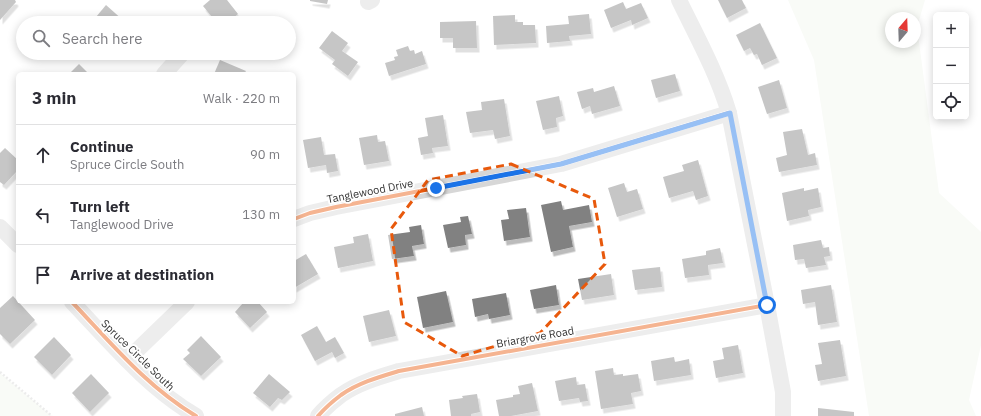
<!DOCTYPE html>
<html lang="en">
<head>
<meta charset="utf-8">
<style>
  :root { --surface:#fff; --page:#f7f7f7; --text:#2b2b33; --muted:#7c7c81; --line:#e1e1e2 }
  body { margin:0; font-family:"IBM Plex Sans",sans-serif; background:var(--page); color:var(--text) }
  .controls { position:absolute; right:12px; top:12px; display:grid; overflow:hidden; border-radius:6px; box-shadow:0 2px 10px #0003 }
  .controls button { width:36px; height:36px; display:grid; place-items:center; padding:0; border:0; border-bottom:1px solid var(--line); background:var(--surface); color:var(--text); font:20px sans-serif }
  .compass { position:absolute; left:885px; top:12px; width:36px; height:36px; border-radius:50%; background:var(--surface); box-shadow:0 2px 10px #0003; rotate:19deg }
  .stop { position:absolute; width:12px; height:12px; margin:-9px; border:3px solid #1a73e8; border-radius:50%; background:#fff }
  .stop.end { background:#1a73e8; border-color:#fff; box-shadow:0 1px 4px #0008 }
  .list { margin:0; padding:0; list-style:none }
  h2 { display:flex; justify-content:space-between; align-items:center; height:52px; margin:0; padding:0 16px; font-size:17px }
  h2 small { font-size:13px; font-weight:400; color:var(--muted) }
  .list li { display:grid; grid-template-columns:26px 1fr auto; gap:12px; align-items:center; box-sizing:border-box; height:60px; padding:0 16px; border-top:1px solid var(--line) }
  .list b { display:block; font-size:15px; white-space:nowrap }
  .list p { margin:0; font-size:13px; white-space:nowrap; color:var(--muted) }
  .list em { font-size:13px; font-style:normal; color:var(--muted) }
  .icon { flex:none; width:22px; height:22px; fill:none; stroke:currentColor; stroke-width:2; stroke-linecap:round; stroke-linejoin:round }
  .map { position:relative; flex:none; width:981px; height:416px; overflow:hidden }
  .search { position:absolute; background:var(--surface); box-shadow:0 2px 10px #0003; left:16px; top:16px; width:280px; height:44px; display:flex; align-items:center; gap:10px; box-sizing:border-box; padding:0 14px; border-radius:22px; color:var(--muted); font-size:15px }
  .panel { position:absolute; background:var(--surface); box-shadow:0 2px 10px #0003; left:16px; top:72px; width:280px; height:232px; border-radius:6px }
  .map>svg:first-child { display:block }
</style>
</head>
<body>
<div class="map">
<svg width="981" height="416" viewBox="0 0 981 416">
  <defs>
    <filter id="shadow"><feDropShadow dx="2.5" dy="4.5" stdDeviation="0" flood-color="#0004"/></filter>
  </defs>
  <rect width="100%" height="100%" fill="#fff"/>
  <g fill="#f1f5ed" fill-rule="evenodd">
    <path d="M 788,0 L 925,0 L 917,27 L 939,193 L 981,232 L 981,345 L 969,400 L 976,416 L 869,416 L 814,60 ZM 891,18 L 915,18 L 915,42 L 891,42 Z"/>
    <polygon points="0,373 52,416 0,416"/>
  </g>
  <g fill="#818181" filter="url(#shadow)">
    <polygon points="0,0 15,0 16,2 0,20"/>
    <polygon points="210,0 227,0 238,14 227,23 217,23 203,6"/>
    <polygon points="310,0 328,0 327,4 310,1"/>
    <polygon points="718,0 742,0 746,8 727,18"/>
    <polygon points="623,2 626,9 641,3 648,18 632,25 631,20 611,28 604,10"/>
    <polygon points="106,5 124,21 122,23 91,23"/>
    <polygon points="589,14 591,34 569,36 570,41 547,43 546,26 569,24 568,16"/>
    <polygon points="515,15 515,22 523,22 523,25 535,25 536,43 494,45 493,16"/>
    <polygon points="476,21 477,48 453,48 453,38 440,38 440,22"/>
    <polygon points="760,23 777,58 762,65 757,54 754,55 750,48 744,51 736,35"/>
    <polygon points="332,31 348,43 342,51 358,62 348,76 332,64 335,60 319,48"/>
    <polygon points="408,46 410,51 414,50 415,54 422,51 426,64 389,76 385,63 395,60 394,57 398,56 396,50"/>
    <polygon points="220,60 246,71 244,74 214,74"/>
    <polygon points="79,64 89,74 69,74"/>
    <polygon points="675,74 680,91 656,98 651,80"/>
    <polygon points="779,80 787,108 767,114 758,87"/>
    <polygon points="614,86 620,106 592,114 590,106 582,109 577,92 593,88 594,92"/>
    <polygon points="559,96 563,116 556,118 557,127 543,130 536,101"/>
    <polygon points="504,99 510,136 495,139 493,130 470,133 466,112 482,110 481,102"/>
    <polygon points="443,115 448,146 432,148 433,153 421,155 418,138 428,136 425,118"/>
    <polygon points="802,129 808,155 815,153 817,165 779,172 776,158 787,155 783,132"/>
    <polygon points="377,135 378,142 385,141 389,161 364,165 359,138"/>
    <polygon points="321,137 324,155 335,154 338,171 327,173 326,165 308,168 303,140"/>
    <polygon points="5,148 18,160 18,170 4,185 0,182 0,153"/>
    <polygon points="698,160 708,196 696,200 693,191 669,198 663,177 684,171 682,165"/>
    <polygon points="624,183 627,192 637,189 643,209 617,217 608,188"/>
    <polygon points="804,188 804,191 818,188 821,207 808,210 809,216 787,221 782,193"/>
    <polygon points="561,201 563,210 589,205 592,222 569,226 573,247 551,252 541,205"/>
    <polygon points="526,208 530,237 504,241 501,220 509,219 507,210"/>
    <polygon points="468,216 472,234 465,235 466,245 448,248 443,225 461,222 460,217"/>
    <polygon points="421,225 424,244 412,246 414,256 392,259 388,235 410,232 409,227"/>
    <polygon points="368,234 373,261 338,268 334,247 354,243 353,237"/>
    <polygon points="821,240 823,248 829,247 830,256 824,257 826,265 806,268 804,259 795,260 793,245"/>
    <polygon points="720,248 723,263 708,265 709,275 685,278 682,259 706,255 706,251"/>
    <polygon points="306,254 318,274 294,288 294,261"/>
    <polygon points="660,267 662,287 635,290 632,270"/>
    <polygon points="611,274 614,295 582,300 578,279"/>
    <polygon points="556,285 559,305 534,309 530,290"/>
    <polygon points="831,285 837,322 818,325 815,302 803,304 801,290"/>
    <polygon points="446,291 453,322 423,328 417,297"/>
    <polygon points="506,293 510,315 489,319 488,314 475,317 472,299"/>
    <polygon points="13,296 35,320 10,344 0,334 0,308"/>
    <polygon points="242,302 258,302 267,312 250,328 235,312 243,303"/>
    <polygon points="389,310 396,336 369,342 363,316"/>
    <polygon points="317,326 326,342 335,337 344,353 335,358 332,352 315,361 301,335"/>
    <polygon points="201,336 221,357 201,376 183,359 190,353 187,350"/>
    <polygon points="54,337 71,355 52,375 34,357"/>
    <polygon points="840,340 846,376 818,381 815,365 822,364 818,343"/>
    <polygon points="738,345 743,373 716,378 713,361 724,359 722,348"/>
    <polygon points="674,357 675,362 689,359 691,375 654,381 651,361"/>
    <polygon points="613,368 614,375 623,374 623,376 638,374 641,391 631,393 633,404 601,409 595,371"/>
    <polygon points="91,374 109,393 90,412 72,393"/>
    <polygon points="269,374 290,392 282,400 278,398 270,407 253,393"/>
    <polygon points="576,377 577,385 585,384 588,401 580,402 579,398 559,401 555,381"/>
    <polygon points="532,383 538,411 511,416 499,416 496,400 513,397 513,395 520,394 518,386"/>
    <polygon points="477,394 480,412 471,414 471,416 451,416 449,400 463,398 462,396"/>
    <polygon points="422,407 424,416 395,416 395,414"/>
    <polygon points="818,408 854,412 854,416 818,416"/>
  </g>
  <g fill="none" stroke-linecap="round" stroke-linejoin="round">
    <polyline stroke="#d6d6d6" stroke-width="2.5" stroke-dasharray="2 2" stroke-linecap="butt" points="0,372 52,416"/>
    <g stroke="#d7d7d7" stroke-width="16">
      <path d="M 679,0 C 697,37 717,73 729,113 L 767,305 L 783,392 L 783,416"/>
      <polyline points="368,2 372,0"/>
      <polyline points="164,74 181,55"/>
      <polyline points="294,219 310,213 336,207 561,164 729,113"/>
      <polyline points="0,227 18,245"/>
      <path d="M 72,302 C 111,343 147,387 196,416"/>
      <polyline points="127,360 187,302"/>
      <path d="M 318,416 C 325,408 333,401 341,395 C 358,383 379,377 399,371 L 767,305"/>
    </g>
    <g stroke="#fff" stroke-width="6">
      <g id="cycleway">
        <polyline points="294,219 310,213 336,207 561,164 729,113"/>
        <path d="M 72,302 C 111,343 147,387 196,416"/>
        <path d="M 318,416 C 325,408 333,401 341,395 C 358,383 379,377 399,371 L 767,305"/>
      </g>
    </g>
    <use href="#cycleway" stroke="#e8590c" stroke-width="4"/>
  </g>
  <g fill="none" stroke-linecap="round" stroke-linejoin="round">
    <polyline stroke="#1a73e8" stroke-width="5" points="436,188 561,164 730,113 767,305"/>
  </g>
  <path d="M0 0H981V416H0ZM 511,164 L 594,199 L 605,264 L 540,333 L 462,356 L 404,322 L 391,229 L 428,180 Z" fill="#fff" fill-opacity=".55" fill-rule="evenodd"/>
  <path fill="none" stroke="#e8590c" stroke-width="3" stroke-dasharray="8 5" stroke-linejoin="round" d="M 511,164 L 594,199 L 605,264 L 540,333 L 462,356 L 404,322 L 391,229 L 428,180 Z"/>
  <g text-anchor="middle" dominant-baseline="central" stroke-width="4" stroke-linejoin="round" paint-order="stroke">
    <g font-size="11" fill="#333" stroke="#fff">
      <text transform="translate(370 191) rotate(-11)">Tanglewood Drive</text>
      <text transform="translate(535 337) rotate(-10)">Briargrove Road</text>
      <text transform="translate(138 355) rotate(44)">Spruce Circle South</text>
    </g>
  </g>
</svg>
<div class="controls">
<button>+</button>
<button>−</button>
<button><svg class="icon" aria-label="locate" viewBox="0 0 24 24"><circle cx="12" cy="12" r="6"/><path d="M12 2v4M12 18v4M2 12h4M18 12h4"/></svg></button>
</div>
<svg class="compass" viewBox="-18 -18 36 36"><path d="M0-13l5 13h-10z" fill="#e53935"/><path d="M0 13l5-13h-10z" fill="#7c7c81"/></svg>
<div class="stop" style="left:767px;top:305px"></div>
<div class="stop end" style="left:436px;top:188px"></div>
<div class="search"><svg class="icon" aria-label="search" viewBox="0 0 24 24"><circle cx="10" cy="10" r="6"/><path d="M15 15l6 6"/></svg>Search here</div>
<section class="panel">
<h2>3 min<small>Walk · 220 m</small></h2>
<ul class="list">
<li><svg class="icon" aria-label="ahead" viewBox="0 0 24 24"><path d="M12 20V5M6 11l6-6 6 6"/></svg><div><b>Continue</b><p>Spruce Circle South</p></div><em>90 m</em></li>
<li><svg class="icon" aria-label="left" viewBox="0 0 24 24"><path d="M17 20v-9H6M10 6l-5 5 5 5"/></svg><div><b>Turn left</b><p>Tanglewood Drive</p></div><em>130 m</em></li>
<li><svg class="icon" aria-label="arrive" viewBox="0 0 24 24"><path d="M6 21V4h12l-3 4 3 4H6"/></svg><div><b>Arrive at destination</b></div></li>
</ul>
</section>
</div>
</body>
</html>
